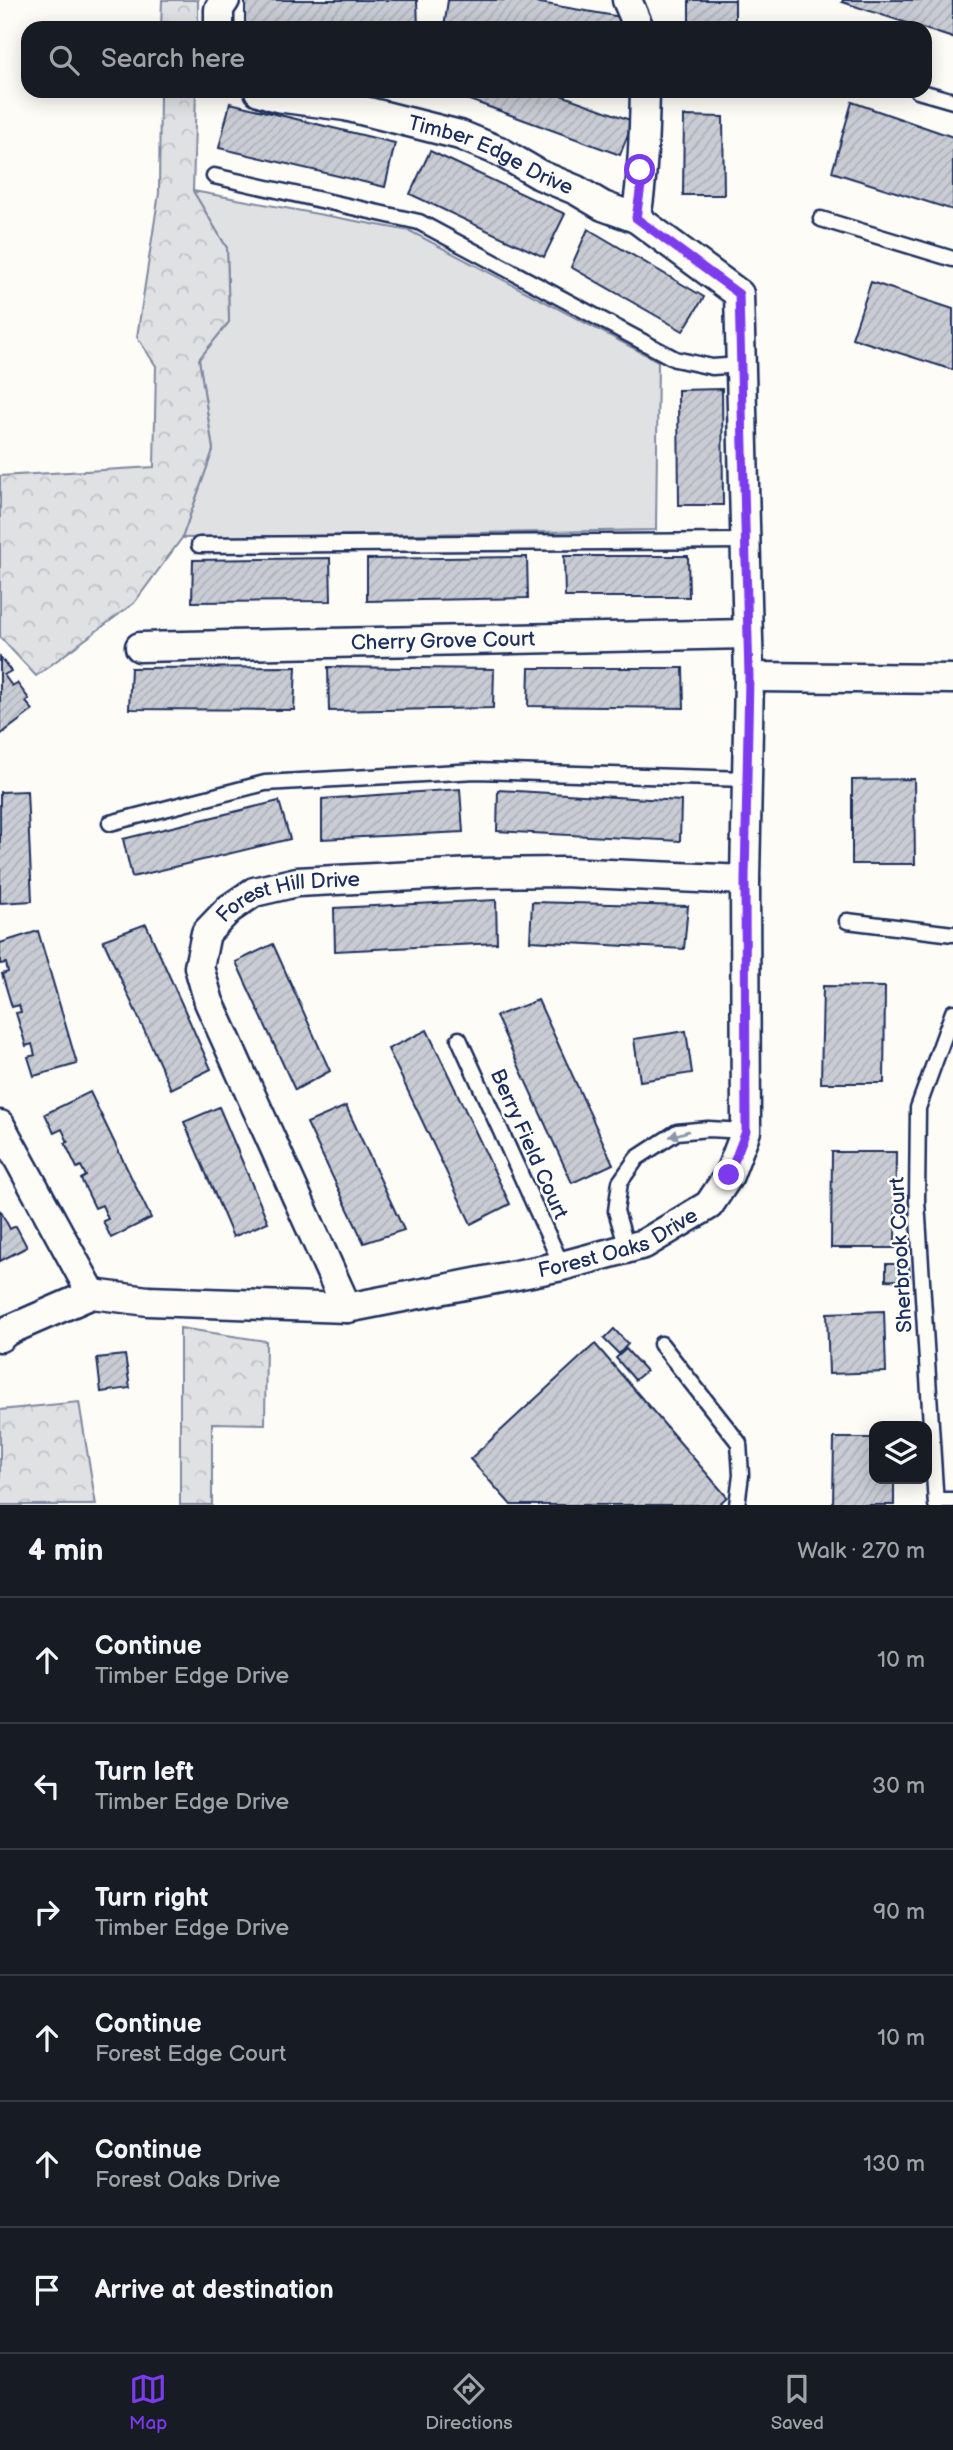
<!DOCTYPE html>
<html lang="en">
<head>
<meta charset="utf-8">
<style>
  :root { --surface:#171b24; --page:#242831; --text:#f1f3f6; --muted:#9ea1a6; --line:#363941; --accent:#7c3aed }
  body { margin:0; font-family:"Balsamiq Sans",sans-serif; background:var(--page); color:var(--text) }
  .controls { position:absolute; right:21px; bottom:21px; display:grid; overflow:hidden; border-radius:14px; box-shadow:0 4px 18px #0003 }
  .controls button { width:63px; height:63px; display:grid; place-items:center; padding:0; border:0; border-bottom:2px solid var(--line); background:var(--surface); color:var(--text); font:35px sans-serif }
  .stop { position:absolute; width:21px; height:21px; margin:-16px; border:5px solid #7c3aed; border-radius:50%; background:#fff }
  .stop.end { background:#7c3aed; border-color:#fff; box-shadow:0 2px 7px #0008 }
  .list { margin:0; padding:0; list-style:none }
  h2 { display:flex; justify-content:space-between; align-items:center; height:91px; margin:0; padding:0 28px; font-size:30px }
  h2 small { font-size:23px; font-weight:400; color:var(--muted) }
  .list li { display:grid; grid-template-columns:46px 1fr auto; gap:21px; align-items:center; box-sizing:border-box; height:126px; padding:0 28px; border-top:2px solid var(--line) }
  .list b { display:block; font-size:26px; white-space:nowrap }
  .list p { margin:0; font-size:23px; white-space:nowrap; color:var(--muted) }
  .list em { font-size:23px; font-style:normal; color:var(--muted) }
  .icon { flex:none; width:38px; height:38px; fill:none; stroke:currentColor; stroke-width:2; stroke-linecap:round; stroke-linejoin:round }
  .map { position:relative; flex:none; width:953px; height:1505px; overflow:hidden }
  .search { position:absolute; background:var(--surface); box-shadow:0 4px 18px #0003; left:21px; right:21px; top:21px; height:77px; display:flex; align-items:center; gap:18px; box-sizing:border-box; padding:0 24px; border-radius:21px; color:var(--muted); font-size:26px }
  .sheet { height:847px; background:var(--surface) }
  nav { display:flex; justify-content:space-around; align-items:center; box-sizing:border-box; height:98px; border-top:2px solid var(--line); background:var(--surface); font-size:19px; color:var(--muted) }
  nav a { display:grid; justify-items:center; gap:4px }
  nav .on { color:var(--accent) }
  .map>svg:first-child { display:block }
</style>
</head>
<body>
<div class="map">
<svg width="953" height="1505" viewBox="0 0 953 1505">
  <defs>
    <pattern id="forest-crowns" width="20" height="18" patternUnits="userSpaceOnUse" patternTransform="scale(1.75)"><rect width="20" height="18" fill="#e0e1e3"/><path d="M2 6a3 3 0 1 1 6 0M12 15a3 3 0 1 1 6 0" fill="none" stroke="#c0c1c5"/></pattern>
    <pattern id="building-hatch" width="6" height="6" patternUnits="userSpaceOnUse" patternTransform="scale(1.75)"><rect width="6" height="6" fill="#c9ccd3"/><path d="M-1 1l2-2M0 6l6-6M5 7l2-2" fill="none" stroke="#acb0b8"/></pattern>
  </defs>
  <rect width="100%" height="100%" fill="#fdfcf7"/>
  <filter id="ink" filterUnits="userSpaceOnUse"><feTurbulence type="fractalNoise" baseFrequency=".0143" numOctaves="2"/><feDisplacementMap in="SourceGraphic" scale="14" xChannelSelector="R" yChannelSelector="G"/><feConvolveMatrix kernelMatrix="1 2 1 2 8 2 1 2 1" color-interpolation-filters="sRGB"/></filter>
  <g filter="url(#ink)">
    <polygon fill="#e0e1e3" stroke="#7e88a0" stroke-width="2" points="193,191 410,231 658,361 656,530 182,538 213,450 199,359 229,322 227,248"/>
    <g fill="url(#forest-crowns)" stroke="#7e88a0" stroke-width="2">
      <polygon points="162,0 198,0 198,28 161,28"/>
      <polygon points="160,91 196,91 193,191 227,248 229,322 199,359 213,450 182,538 134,603 36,676 0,637 0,476 154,467 156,366 137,337 159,193"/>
      <polygon points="180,1328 266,1341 265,1424 212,1423 212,1505 180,1505"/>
      <polygon points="79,1402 96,1505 0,1505 0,1410"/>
    </g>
    <g fill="url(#building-hatch)" stroke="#1b2f5e" stroke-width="2">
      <polygon points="245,0 417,0 418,28 245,28"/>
      <polygon points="448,0 523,0 621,17 619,28 444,28"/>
      <rect x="689" y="0" width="46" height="28"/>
      <polygon points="843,0 953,0 953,38 842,2"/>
      <polygon points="457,91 550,91 633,121 620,155 456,95"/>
      <polygon points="852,102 953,137 953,210 832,172"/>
      <polygon points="230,103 395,143 385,187 219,148"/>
      <polygon points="684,116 723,117 724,195 683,195"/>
      <polygon points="430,151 565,214 544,257 410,194"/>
      <polygon points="588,229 704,297 683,331 571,267"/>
      <polygon points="871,282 953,309 953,370 852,338"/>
      <polygon points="722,389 723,505 679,505 678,390"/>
      <polygon points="564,556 688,556 689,597 565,597"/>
      <polygon points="527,557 528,598 367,601 367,559"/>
      <polygon points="330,558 331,601 192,602 193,560"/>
      <polygon points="0,657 11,671 4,675 12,686 17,683 29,699 26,702 33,710 0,735"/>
      <polygon points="296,667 294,710 129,709 131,668"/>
      <polygon points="328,667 494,669 493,708 329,711"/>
      <polygon points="529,668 683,668 684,708 528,706"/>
      <polygon points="914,779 915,864 852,864 852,780"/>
      <polygon points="460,789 463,832 322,839 322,799"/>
      <polygon points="498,790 681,801 680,841 497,831"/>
      <polygon points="27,791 32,901 0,903 0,792"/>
      <polygon points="279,801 290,839 132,877 123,839"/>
      <polygon points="496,900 497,943 335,951 334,908"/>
      <polygon points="532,902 688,906 684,949 530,941"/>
      <polygon points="146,924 211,1069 171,1089 103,940"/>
      <polygon points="38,931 77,1064 34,1076 28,1057 35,1055 32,1044 26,1046 16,1013 21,1012 19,1005 12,1007 2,974 8,972 6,963 0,964 0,943"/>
      <polygon points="273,944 330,1071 295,1090 236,962"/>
      <polygon points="823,986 885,987 884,1083 821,1083"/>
      <polygon points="538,1000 613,1164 572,1183 496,1016"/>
      <polygon points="427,1030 510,1204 471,1224 388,1049"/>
      <polygon points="686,1031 692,1073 640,1081 634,1039"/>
      <polygon points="90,1092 151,1218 111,1238 103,1221 108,1219 102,1205 95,1208 81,1179 86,1176 81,1166 77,1168 65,1143 68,1142 62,1129 54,1133 45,1114"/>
      <polygon points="346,1106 404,1230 364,1243 307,1123"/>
      <polygon points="219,1107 268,1222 233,1237 184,1122"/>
      <polygon points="832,1152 896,1152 895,1248 831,1248"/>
      <polygon points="0,1210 10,1229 16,1226 27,1247 0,1261"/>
      <polygon points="886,1264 909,1264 910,1281 886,1280"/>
      <polygon points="884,1311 886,1372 829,1374 827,1313"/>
      <polygon points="614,1329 628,1344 619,1354 604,1339"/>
      <polygon points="595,1344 727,1497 718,1505 511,1505 470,1459"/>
      <polygon points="626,1349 646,1371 635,1380 616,1358"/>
      <polygon points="125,1355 130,1388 101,1392 97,1358"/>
      <polygon points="834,1438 874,1438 874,1479 894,1479 894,1505 833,1505"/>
    </g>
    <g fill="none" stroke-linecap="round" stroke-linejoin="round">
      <g stroke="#1b2f5e" stroke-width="19">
        <g id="service">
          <polyline points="918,91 953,101"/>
          <polyline points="214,176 419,222 675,359 712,367 741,365"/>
          <polyline points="821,219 953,259"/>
          <polyline points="199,545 745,541"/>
          <polyline points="110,823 265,783 476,771 747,779"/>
          <polyline points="847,921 953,934"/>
          <polyline points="459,1039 562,1266"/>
          <polyline points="627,1248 616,1211 620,1182 637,1158 677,1132 708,1129 746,1131"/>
          <polyline points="661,1344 739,1443 741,1475 737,1505"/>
          <polyline points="936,1500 953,1500"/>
          <polyline points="936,1505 917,1201 918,1108 953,1012"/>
        </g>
      </g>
      <g stroke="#1b2f5e" stroke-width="33">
        <g id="minor">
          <polyline points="627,0 639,28"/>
          <polyline points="219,28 219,9 225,0"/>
          <path id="s1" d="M 259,91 L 277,97 L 345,106 L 460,135 L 499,151 L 540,175 L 576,190 L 603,206 L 636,218 C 643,178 644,131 645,91"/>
          <path id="s2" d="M 140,647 L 747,634"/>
          <polyline points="749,677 953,679"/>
          <polyline points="0,1125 92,1294"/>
          <path id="s3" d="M 347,1308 L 209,1002 L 199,967 L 206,933 L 229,909 L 254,892 L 297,882 L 473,873 L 563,872 L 745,880"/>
          <path id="s4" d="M 0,1337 L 7,1331 L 92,1294 L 148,1301 L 347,1308 L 562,1266 L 644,1244 L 709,1205 L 729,1175 L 746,1131 L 745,880 L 749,677 L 739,294 L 636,218"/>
        </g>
      </g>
      <use href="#service" stroke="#fdfcf7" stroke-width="14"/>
      <use href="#minor" stroke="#fdfcf7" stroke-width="28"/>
    </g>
    <defs><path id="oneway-solid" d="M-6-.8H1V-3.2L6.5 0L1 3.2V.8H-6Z" transform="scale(1.75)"/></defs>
    <use fill="#8c96aa" href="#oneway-solid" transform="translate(679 1134) rotate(163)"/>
  </g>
  <g fill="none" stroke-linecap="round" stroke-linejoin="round" filter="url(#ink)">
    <polyline stroke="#7c3aed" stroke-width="9" points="640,170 641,186 636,218 739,294 749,677 745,880 746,1131 729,1175"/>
  </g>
  <g text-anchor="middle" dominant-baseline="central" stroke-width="5" stroke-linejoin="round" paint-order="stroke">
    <g font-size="21" fill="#1b2f5e" stroke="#fdfcf7">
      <text stroke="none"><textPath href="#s1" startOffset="242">Timber Edge Drive</textPath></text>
      <text stroke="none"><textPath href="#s2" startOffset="303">Cherry Grove Court</textPath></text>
      <text stroke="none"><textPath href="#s3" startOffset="502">Forest Hill Drive</textPath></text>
      <text transform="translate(529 1144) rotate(66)">Berry Field Court</text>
      <text stroke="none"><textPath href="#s4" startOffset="637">Forest Oaks Drive</textPath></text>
      <text transform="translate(901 1255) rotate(-93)">Sherbrook Court</text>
    </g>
  </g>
</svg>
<div class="controls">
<button><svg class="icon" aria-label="layers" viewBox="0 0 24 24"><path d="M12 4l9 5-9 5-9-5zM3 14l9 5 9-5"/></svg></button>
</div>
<div class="stop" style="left:640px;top:170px"></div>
<div class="stop end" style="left:729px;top:1175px"></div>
<div class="search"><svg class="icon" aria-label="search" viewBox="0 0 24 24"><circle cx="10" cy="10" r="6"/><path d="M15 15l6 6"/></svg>Search here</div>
</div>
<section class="sheet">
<h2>4 min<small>Walk · 270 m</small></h2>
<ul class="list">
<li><svg class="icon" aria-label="ahead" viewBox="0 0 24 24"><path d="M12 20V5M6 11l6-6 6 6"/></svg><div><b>Continue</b><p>Timber Edge Drive</p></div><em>10 m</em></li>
<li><svg class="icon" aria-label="left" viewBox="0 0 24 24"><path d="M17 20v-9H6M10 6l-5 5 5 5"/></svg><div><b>Turn left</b><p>Timber Edge Drive</p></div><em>30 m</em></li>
<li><svg class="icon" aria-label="right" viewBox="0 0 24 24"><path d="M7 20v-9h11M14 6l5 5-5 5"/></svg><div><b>Turn right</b><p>Timber Edge Drive</p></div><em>90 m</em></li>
<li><svg class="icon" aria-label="ahead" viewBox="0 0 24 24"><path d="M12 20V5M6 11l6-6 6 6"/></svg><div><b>Continue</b><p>Forest Edge Court</p></div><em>10 m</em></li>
<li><svg class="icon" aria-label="ahead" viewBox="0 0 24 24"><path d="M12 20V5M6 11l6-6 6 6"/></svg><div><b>Continue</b><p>Forest Oaks Drive</p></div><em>130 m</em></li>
<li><svg class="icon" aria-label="arrive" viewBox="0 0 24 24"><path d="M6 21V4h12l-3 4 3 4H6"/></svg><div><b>Arrive at destination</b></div></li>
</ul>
</section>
<nav>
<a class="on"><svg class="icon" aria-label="map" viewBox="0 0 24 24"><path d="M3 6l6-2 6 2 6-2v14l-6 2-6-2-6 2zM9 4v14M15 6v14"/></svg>Map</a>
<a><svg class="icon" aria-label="directions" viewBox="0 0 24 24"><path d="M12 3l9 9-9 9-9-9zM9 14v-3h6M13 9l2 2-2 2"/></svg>Directions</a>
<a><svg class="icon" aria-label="saved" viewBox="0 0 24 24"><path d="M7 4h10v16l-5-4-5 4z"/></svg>Saved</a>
</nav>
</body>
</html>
